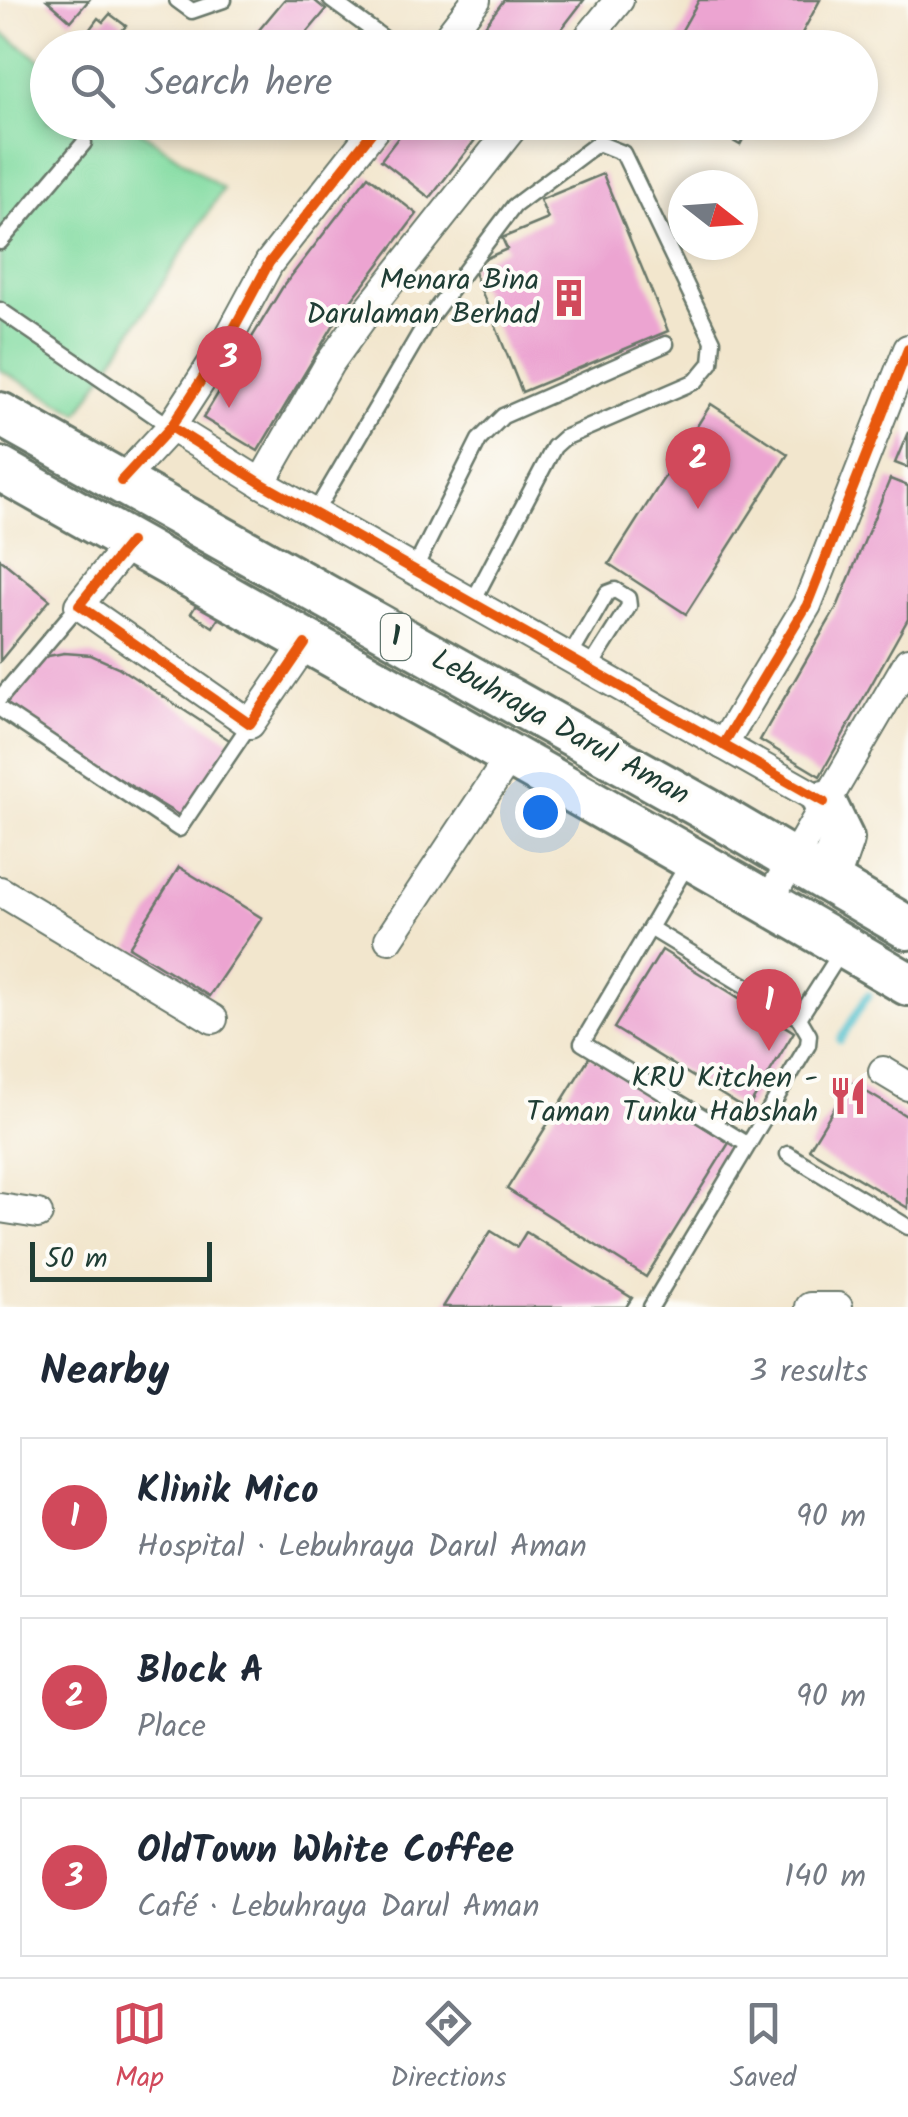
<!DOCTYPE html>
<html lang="en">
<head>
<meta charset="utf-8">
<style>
  :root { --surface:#fff; --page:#f6f6f7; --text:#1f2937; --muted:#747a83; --line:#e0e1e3; --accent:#d1495b }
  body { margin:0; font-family:Kalam,sans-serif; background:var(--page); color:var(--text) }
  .compass { position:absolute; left:668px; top:170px; width:90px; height:90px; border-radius:50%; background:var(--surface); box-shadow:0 5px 15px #0003; rotate:107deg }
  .scale { position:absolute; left:30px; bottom:25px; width:182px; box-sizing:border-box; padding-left:10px; border:5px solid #1f3d34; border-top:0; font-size:28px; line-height:35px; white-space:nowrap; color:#1f3d34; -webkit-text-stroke:8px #fdfcf7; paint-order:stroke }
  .you { position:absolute; left:540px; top:812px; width:35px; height:35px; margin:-25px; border:8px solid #fff; border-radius:50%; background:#1a73e8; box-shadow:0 0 0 15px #1a73e833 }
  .badge { display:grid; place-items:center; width:65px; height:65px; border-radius:50%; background:var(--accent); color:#fff; font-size:32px; font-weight:700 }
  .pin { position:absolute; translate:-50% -82px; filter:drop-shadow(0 2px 5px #0008) }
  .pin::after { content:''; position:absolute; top:52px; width:35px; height:30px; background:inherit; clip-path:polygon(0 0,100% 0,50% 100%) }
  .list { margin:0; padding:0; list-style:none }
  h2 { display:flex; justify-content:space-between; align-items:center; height:130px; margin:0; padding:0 40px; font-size:42px }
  h2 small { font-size:32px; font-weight:400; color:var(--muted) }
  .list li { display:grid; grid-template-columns:65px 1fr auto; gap:30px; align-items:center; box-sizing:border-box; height:160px; margin:0 20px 20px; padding:0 20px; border:2px solid var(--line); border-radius:0px }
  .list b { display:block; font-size:38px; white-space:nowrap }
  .list p { margin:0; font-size:32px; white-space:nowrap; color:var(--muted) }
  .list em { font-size:32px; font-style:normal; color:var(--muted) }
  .icon { flex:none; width:55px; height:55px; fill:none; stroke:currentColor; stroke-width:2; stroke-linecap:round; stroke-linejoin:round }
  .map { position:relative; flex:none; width:908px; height:1307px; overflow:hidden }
  .search { position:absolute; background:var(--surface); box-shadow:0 5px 15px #0003; left:30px; right:30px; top:30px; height:110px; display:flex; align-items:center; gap:25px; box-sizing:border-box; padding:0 35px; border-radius:55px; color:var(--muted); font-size:38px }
  .sheet { height:670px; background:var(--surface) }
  nav { display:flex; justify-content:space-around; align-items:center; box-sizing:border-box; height:140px; border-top:2px solid var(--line); background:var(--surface); font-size:28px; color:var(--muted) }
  nav a { display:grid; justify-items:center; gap:5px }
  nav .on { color:var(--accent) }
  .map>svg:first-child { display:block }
</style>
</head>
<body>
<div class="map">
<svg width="908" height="1307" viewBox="0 0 908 1307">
  <rect width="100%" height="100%" fill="#fdfcf7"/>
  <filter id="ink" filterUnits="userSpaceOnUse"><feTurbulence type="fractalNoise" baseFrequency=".01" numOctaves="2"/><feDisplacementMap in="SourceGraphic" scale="20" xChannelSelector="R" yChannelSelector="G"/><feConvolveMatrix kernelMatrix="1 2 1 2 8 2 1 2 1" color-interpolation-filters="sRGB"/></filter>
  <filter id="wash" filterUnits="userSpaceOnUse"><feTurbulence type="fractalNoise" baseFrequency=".0048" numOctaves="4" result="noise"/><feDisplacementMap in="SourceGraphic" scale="40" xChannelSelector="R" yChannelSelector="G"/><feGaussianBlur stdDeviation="2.25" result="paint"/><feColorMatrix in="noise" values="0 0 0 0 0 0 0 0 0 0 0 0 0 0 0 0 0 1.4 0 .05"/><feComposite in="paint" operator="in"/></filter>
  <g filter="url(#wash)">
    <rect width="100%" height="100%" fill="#f2e6cd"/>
    <polygon fill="#82dba1" stroke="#508c6a" stroke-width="2.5" points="0,31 47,65 48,122 129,123 223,189 79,413 0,370"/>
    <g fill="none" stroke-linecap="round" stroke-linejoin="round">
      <polyline stroke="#53c0cc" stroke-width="8" points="840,1040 868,995"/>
    </g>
    <g id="blocks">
      <g fill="#eca4d1">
        <polygon points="47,0 89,0 71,21"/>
        <polygon points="284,0 314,0 326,10 294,48 244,48"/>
        <polygon points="504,0 584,0 547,48 468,48"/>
        <polygon points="699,0 820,0 794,48 672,48"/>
        <polygon points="110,14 126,26 119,34 136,48 76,48 98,18 103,22"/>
        <polygon points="410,122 489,122 430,198 381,160"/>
        <polygon points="700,122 752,122 740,145"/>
        <polygon points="603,174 668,331 522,392 471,265 507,249 502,238 548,219 540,200"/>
        <polygon points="368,176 417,214 336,321 258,451 203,418 282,288"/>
        <polygon points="711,404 788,454 686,614 609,564"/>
        <polygon points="908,432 908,468 895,463"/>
        <polygon points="890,479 908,486 908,619 820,776 760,740 838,605"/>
        <polygon points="0,559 50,600 0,661"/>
        <polygon points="198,602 220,616 213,627 191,613"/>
        <polygon points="64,653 91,655 118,667 231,741 182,817 0,706 38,658"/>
        <polygon points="179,867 262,918 209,996 129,947"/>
        <polygon points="662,950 794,1032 747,1110 614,1028"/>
        <polygon points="590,1056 729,1143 646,1277 507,1189"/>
        <polygon points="850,1082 908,1117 908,1208 809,1149"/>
        <polygon points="491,1231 517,1247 526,1232 632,1298 626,1307 443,1307"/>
      </g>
    </g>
  </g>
  <g filter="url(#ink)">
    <use href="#blocks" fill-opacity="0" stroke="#69786a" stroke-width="2.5"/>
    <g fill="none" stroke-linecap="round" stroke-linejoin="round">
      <g stroke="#69786a" stroke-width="19">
        <g id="service">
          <polyline points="177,0 192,11 224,0"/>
          <polyline points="331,0 397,48"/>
          <polyline points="0,242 84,143"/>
          <polyline points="0,310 171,427"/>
          <polyline points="314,514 427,321 514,206 598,143 623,153 713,341 711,363 696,381 564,438 554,447 473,601"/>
          <polyline points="414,570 479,440 503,416 666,344"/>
          <polyline points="569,658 607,593 615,590 628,598 629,606 589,669"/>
          <polyline points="0,698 79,605"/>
          <polyline points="0,709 179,829 250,724"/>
          <polyline points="688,863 650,928 790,1013 799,1018 841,952"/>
          <polyline points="650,928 582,1043 747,1144"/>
          <polyline points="788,1154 908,1227"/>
          <polyline points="651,1307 808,1045 809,1035 799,1018"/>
        </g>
      </g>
      <g stroke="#69786a" stroke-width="32">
        <g id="minor">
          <polyline points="439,48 476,0"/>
          <polyline points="580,48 619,0"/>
          <polyline points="171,427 261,483 824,802"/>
          <polyline points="121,481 171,427 228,339 269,263 380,122"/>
          <polyline points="261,483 329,364 368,310 517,122"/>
          <polyline points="130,542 79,605 250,724 305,644"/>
          <polyline points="723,745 807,605 908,349"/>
          <polyline points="0,891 213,1019"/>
          <polyline points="768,902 908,662"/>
          <polyline points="389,939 509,758"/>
          <polyline points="883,1071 908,1086"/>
          <polyline points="0,1208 38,1214"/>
          <polyline points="810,1307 838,1307"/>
        </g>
      </g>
      <g stroke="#69786a" stroke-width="48">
        <g id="primary">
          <polyline points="0,414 711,812 908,928"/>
          <path d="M 0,469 C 303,640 608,808 908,984"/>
          <polyline points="824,802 842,839 828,879"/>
        </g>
      </g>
      <use href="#service" stroke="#fff" stroke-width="14"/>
      <use href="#minor" stroke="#fff" stroke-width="28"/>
      <use href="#primary" stroke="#fff" stroke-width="42"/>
      <g stroke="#fdfcf7" stroke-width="16">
        <g id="cycleway">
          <polyline points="171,427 261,483 824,802"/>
          <polyline points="121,481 171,427 228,339 269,263 380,122"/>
          <polyline points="130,542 79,605 250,724 305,644"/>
          <polyline points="723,745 807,605 908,349"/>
        </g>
      </g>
      <use href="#cycleway" stroke="#e8590c" stroke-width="10"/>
    </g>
  </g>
  <defs>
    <g id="building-bare" transform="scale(3)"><path d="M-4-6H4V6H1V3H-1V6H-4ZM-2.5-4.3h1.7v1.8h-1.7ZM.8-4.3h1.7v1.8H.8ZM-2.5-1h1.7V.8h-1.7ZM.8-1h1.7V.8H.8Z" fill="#d1495b" stroke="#fdfcf7" stroke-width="2.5" paint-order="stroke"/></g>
    <g id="restaurant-bare" transform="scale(3)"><path d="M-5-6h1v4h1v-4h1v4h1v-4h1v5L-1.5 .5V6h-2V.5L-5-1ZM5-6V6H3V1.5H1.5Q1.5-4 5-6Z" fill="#d1495b" stroke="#fdfcf7" stroke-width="2.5" paint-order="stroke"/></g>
  </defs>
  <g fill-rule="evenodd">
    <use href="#building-bare" x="569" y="298"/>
    <use href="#restaurant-bare" x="848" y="1096"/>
  </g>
  <g text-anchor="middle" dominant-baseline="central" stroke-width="8" stroke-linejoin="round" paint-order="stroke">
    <rect fill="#fdfcf7" stroke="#62766e" stroke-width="2.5" x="381" y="614" width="30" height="46" rx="8"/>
    <g font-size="28" font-weight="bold" fill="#1f3d34">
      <text x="396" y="637">1</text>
    </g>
    <g font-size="30" fill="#1f3d34" stroke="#fdfcf7" text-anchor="end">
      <text x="539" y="281">Menara Bina<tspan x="539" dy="34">Darulaman Berhad</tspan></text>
      <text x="818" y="1079">KRU Kitchen -<tspan x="818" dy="34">Taman Tunku Habshah</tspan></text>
    </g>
    <g font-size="30" fill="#1f3d34" stroke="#fdfcf7">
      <text transform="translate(560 728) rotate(29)">Lebuhraya Darul Aman</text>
    </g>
  </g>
</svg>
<svg class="compass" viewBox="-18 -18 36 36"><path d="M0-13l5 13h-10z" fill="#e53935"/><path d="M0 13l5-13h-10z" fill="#747a83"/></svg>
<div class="scale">50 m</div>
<div class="you"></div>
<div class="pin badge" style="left:769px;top:1051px">1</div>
<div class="pin badge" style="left:698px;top:509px">2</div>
<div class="pin badge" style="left:229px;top:408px">3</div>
<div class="search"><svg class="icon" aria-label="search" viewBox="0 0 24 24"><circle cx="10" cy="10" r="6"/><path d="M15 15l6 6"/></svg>Search here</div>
</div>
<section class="sheet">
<h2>Nearby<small>3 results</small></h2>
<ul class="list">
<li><span class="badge">1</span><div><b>Klinik Mico</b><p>Hospital · Lebuhraya Darul Aman</p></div><em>90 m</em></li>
<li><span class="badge">2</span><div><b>Block A</b><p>Place</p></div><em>90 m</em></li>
<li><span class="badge">3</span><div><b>OldTown White Coffee</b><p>Café · Lebuhraya Darul Aman</p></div><em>140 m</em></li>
</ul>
</section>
<nav>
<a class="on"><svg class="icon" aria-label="map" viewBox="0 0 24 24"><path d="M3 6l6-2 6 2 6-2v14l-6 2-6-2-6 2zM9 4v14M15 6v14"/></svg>Map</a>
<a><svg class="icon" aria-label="directions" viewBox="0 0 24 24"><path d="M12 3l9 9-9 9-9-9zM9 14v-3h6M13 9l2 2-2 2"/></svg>Directions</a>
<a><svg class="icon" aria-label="saved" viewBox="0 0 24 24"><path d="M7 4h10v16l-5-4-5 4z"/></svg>Saved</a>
</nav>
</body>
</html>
